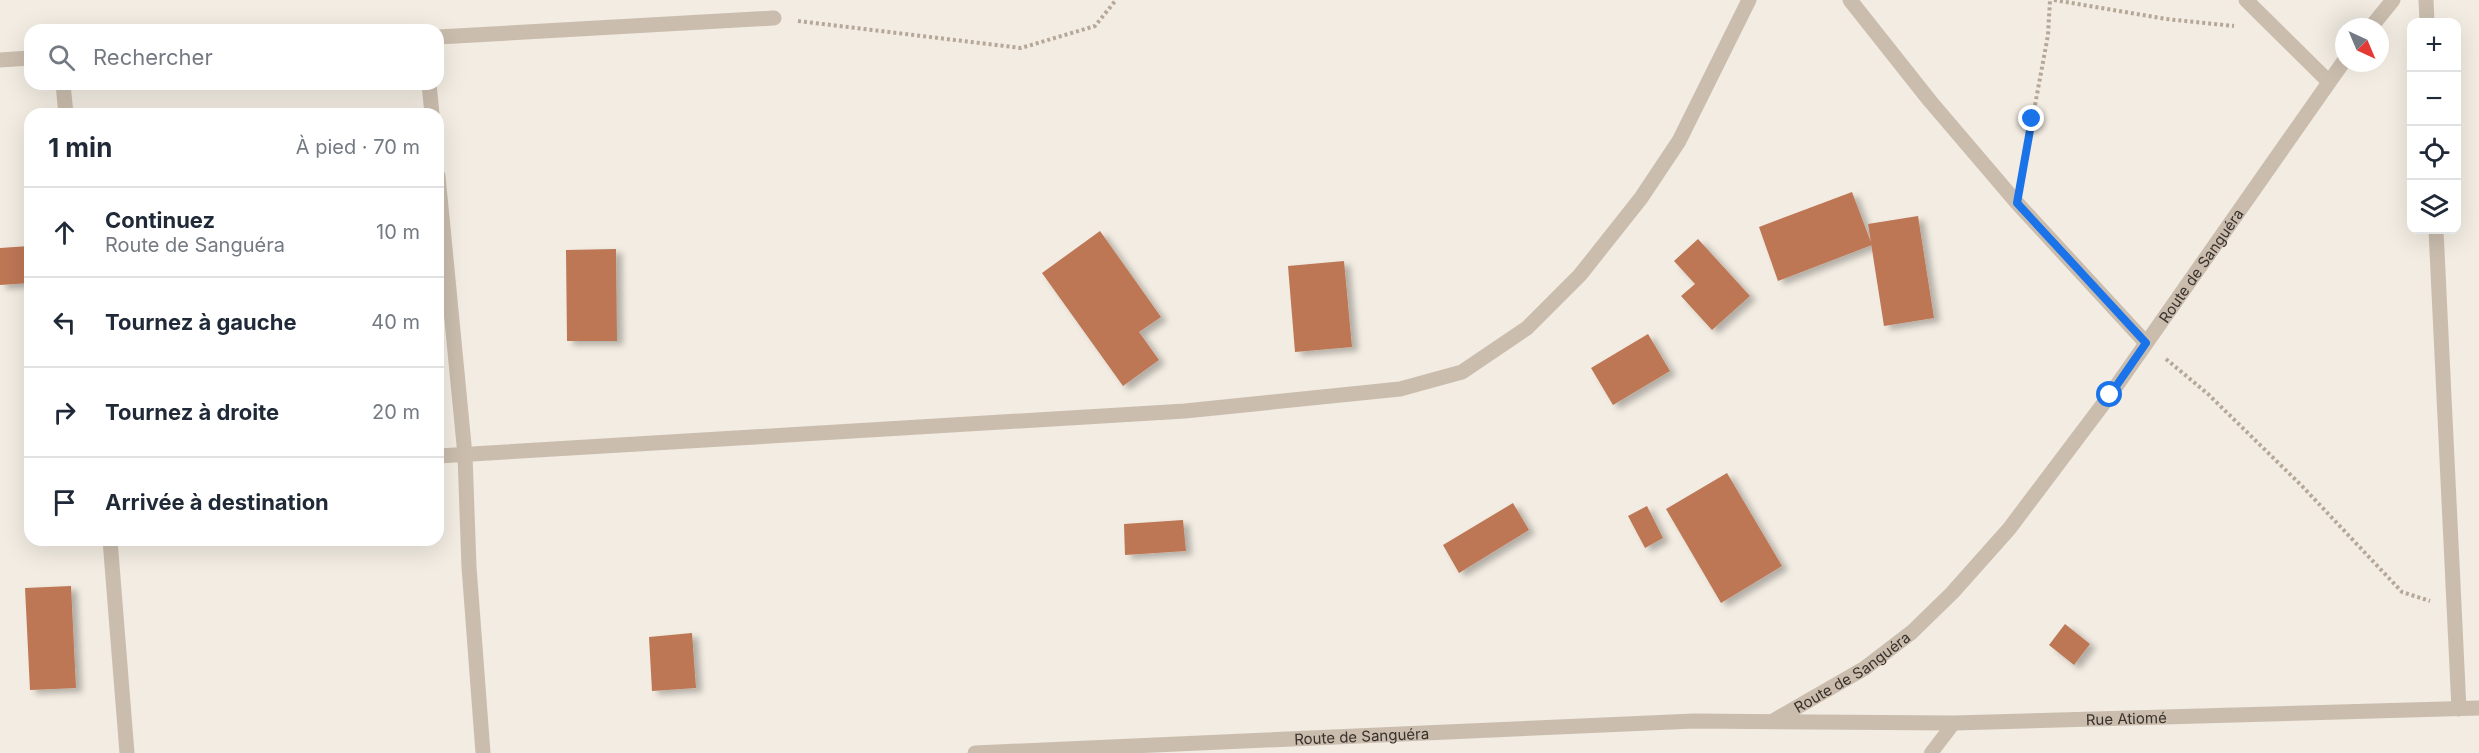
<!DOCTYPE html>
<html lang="fr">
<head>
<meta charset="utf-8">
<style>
  :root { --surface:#fff; --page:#f6f6f7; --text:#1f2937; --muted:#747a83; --line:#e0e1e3 }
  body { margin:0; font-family:Inter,sans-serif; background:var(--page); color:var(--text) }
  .controls { position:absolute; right:18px; top:18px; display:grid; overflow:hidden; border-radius:12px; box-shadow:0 6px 24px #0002 }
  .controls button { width:54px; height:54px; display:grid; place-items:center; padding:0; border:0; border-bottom:2px solid var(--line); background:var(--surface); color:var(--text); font:30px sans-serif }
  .compass { position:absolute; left:2335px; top:18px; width:54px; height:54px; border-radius:50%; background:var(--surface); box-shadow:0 6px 24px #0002; rotate:136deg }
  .stop { position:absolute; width:18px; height:18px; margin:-14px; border:4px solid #1a73e8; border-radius:50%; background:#fff }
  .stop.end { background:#1a73e8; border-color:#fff; box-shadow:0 2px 6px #0008 }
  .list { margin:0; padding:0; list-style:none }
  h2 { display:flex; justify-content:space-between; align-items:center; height:78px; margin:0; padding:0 24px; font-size:26px }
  h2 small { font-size:20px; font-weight:400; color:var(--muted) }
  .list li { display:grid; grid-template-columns:39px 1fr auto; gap:18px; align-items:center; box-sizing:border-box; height:90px; padding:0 24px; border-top:2px solid var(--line) }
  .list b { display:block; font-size:22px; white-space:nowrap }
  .list p { margin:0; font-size:20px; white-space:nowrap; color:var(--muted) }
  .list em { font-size:20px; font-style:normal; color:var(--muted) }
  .icon { flex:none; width:33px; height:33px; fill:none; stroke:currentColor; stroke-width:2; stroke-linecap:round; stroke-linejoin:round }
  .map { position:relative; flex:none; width:2479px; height:753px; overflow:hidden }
  .search { position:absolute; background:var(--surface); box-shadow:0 6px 24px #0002; left:24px; top:24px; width:420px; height:66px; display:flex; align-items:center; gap:15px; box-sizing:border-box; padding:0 21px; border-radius:18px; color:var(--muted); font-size:22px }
  .panel { position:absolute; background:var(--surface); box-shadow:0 6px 24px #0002; left:24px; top:108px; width:420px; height:438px; border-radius:18px }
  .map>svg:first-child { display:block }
</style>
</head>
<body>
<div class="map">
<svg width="2479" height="753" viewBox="0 0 2479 753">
  <defs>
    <filter id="shadow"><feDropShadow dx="6" dy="4" stdDeviation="3" flood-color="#0004"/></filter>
  </defs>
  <rect width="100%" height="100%" fill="#f2ece2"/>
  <g fill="#bd7755" filter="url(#shadow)">
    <polygon points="1852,192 1872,245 1778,281 1759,227"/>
    <polygon points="1918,216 1934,318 1884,326 1868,224"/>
    <polygon points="1100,231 1161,317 1139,332 1159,360 1123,386 1042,273"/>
    <polygon points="1698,239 1750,296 1712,330 1681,296 1695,284 1674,261"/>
    <polygon points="30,246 30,283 0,285 0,248"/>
    <polygon points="616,249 617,341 567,341 566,250"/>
    <polygon points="1344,261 1352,347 1295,352 1288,266"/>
    <polygon points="1648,334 1670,371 1613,405 1591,368"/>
    <polygon points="1727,473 1782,566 1721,603 1666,509"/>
    <polygon points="1513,503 1529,530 1459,573 1443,545"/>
    <polygon points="1647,506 1663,538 1645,548 1628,516"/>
    <polygon points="1183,520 1186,551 1125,555 1124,524"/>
    <polygon points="71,586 76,688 30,690 25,588"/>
    <polygon points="2065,624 2090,644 2074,665 2049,645"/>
    <polygon points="692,633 696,688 652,691 649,637"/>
  </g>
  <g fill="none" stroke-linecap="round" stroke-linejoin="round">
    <g stroke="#b6a898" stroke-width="4" stroke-dasharray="3 3" stroke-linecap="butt">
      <polyline points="2054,0 2166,19 2234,26"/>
      <polyline points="798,21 1021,48 1095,26 1116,0"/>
      <polyline points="2023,170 2048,35 2050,0"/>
      <polyline points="2166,359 2208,394 2302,486 2402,592 2430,601"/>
    </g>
    <polyline stroke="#cabdae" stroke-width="14" points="1931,753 1954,723"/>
    <g stroke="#cabdae" stroke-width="15">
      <polyline points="1850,0 1930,101 2017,203 2146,343"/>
      <polyline points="2246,0 2328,81"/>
      <polyline points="2426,0 2427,22"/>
      <polyline points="438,37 774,18"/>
      <polyline points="0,60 30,58"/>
      <polyline points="63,84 66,114"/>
      <polyline points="429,84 432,114"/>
      <polyline points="438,176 465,455 469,567 483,753"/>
      <polyline points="2436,230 2459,709"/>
      <polyline points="438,456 1185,411 1400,389 1462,372 1527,328 1580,275 1641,198 1679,141 1749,0"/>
      <polyline points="110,540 127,753"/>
    </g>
    <g stroke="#cabdae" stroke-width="15">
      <polyline points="2371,27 2393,0"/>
      <path id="s1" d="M 1773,721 L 1865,668 L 1912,632 L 1952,593 L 2009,529 L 2110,395 L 2344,61"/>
      <path id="s2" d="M 975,753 L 1694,721 L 1954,723 L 2479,708"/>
    </g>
  </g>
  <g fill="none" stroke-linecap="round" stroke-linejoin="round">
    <polyline stroke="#1a73e8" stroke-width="8" points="2032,119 2017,203 2146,343 2110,395"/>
  </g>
  <g text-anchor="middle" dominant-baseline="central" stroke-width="5" stroke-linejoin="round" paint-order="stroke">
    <g font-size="15" fill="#39312c" stroke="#faf5ee">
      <text stroke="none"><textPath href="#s1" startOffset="633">Route de Sanguéra</textPath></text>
      <text stroke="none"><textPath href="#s1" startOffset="93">Route de Sanguéra</textPath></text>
      <text stroke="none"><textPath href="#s2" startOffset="1152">Rue Atiomé</textPath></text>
      <text stroke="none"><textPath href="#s2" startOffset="387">Route de Sanguéra</textPath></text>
    </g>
  </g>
</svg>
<div class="controls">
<button>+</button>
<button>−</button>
<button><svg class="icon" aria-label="locate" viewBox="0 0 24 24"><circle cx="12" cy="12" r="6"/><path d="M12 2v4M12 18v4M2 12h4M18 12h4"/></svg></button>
<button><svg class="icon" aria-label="layers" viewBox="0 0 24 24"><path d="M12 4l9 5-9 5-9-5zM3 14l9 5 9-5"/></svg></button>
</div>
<svg class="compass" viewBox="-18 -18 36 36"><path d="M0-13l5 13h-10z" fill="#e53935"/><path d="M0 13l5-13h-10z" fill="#747a83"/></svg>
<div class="stop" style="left:2110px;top:395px"></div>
<div class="stop end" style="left:2032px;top:119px"></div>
<div class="search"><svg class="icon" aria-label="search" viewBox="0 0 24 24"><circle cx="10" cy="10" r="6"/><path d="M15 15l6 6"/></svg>Rechercher</div>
<section class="panel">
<h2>1 min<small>À pied · 70 m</small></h2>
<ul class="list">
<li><svg class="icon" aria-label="ahead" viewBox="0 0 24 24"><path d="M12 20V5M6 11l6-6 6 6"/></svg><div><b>Continuez</b><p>Route de Sanguéra</p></div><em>10 m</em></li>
<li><svg class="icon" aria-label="left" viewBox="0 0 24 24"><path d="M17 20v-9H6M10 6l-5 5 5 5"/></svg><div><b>Tournez à gauche</b></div><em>40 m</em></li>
<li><svg class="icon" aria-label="right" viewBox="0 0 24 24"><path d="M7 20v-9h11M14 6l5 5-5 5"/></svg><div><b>Tournez à droite</b></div><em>20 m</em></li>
<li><svg class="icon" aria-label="arrive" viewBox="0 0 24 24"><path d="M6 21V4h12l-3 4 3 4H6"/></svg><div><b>Arrivée à destination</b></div></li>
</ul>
</section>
</div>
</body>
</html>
